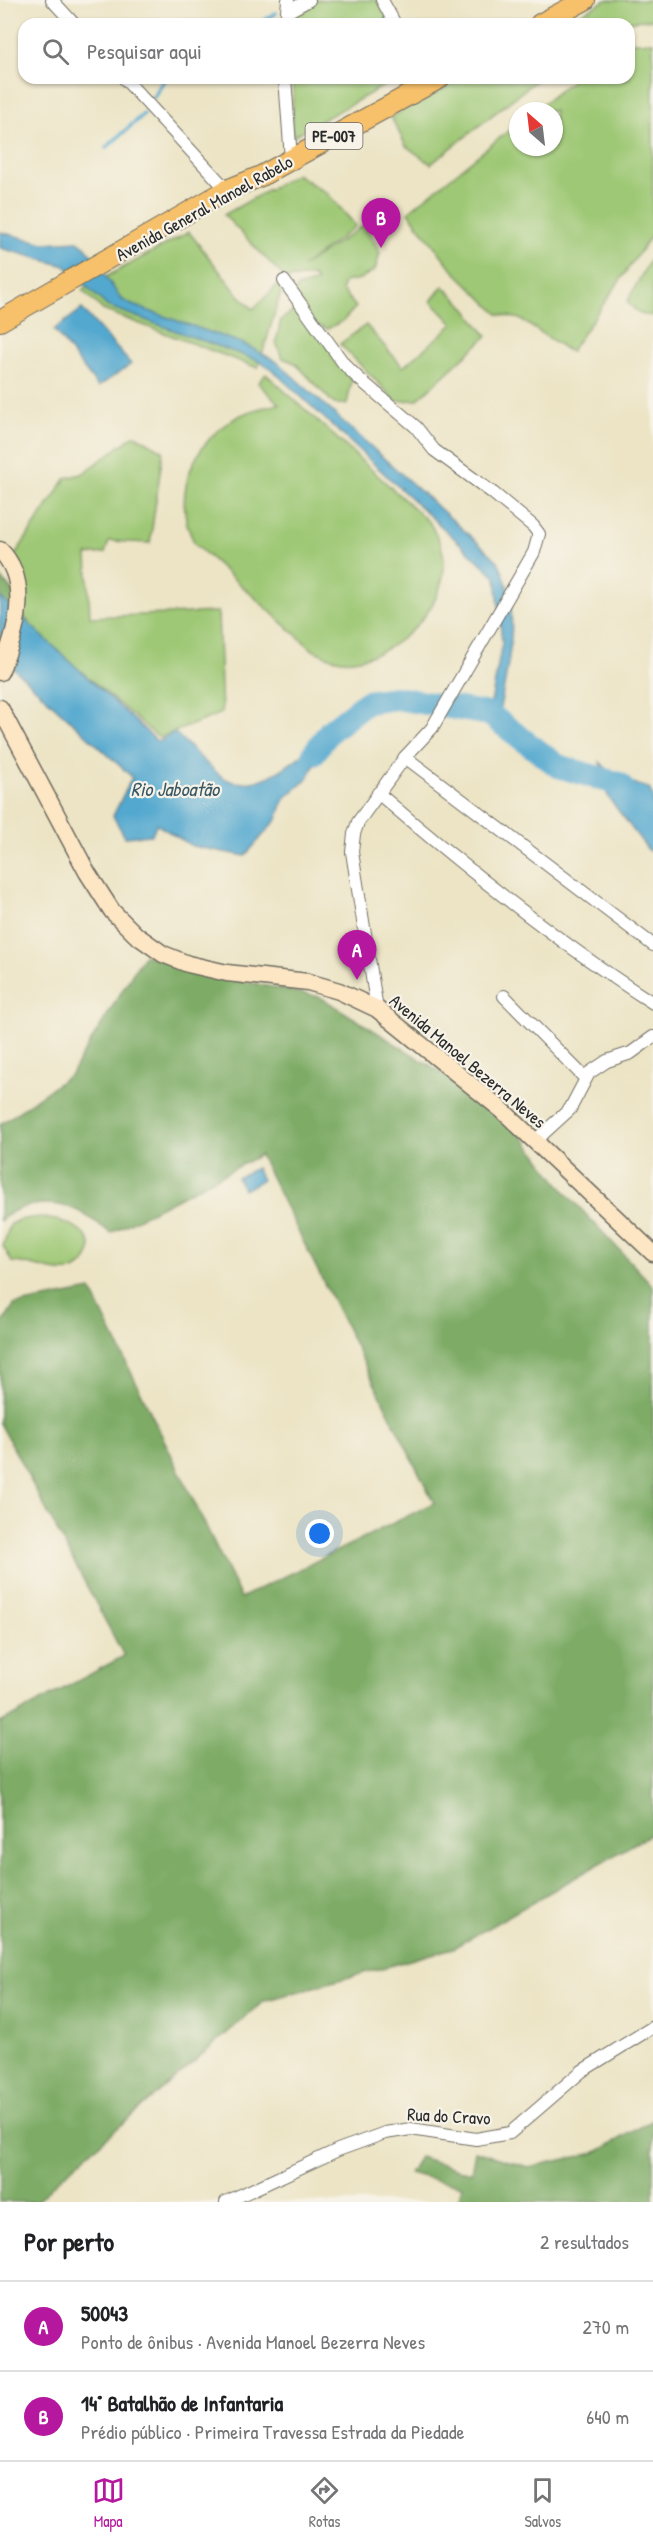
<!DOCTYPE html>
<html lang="pt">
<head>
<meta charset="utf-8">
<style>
  :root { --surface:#fff; --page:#f6f6f6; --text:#202124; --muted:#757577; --line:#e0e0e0; --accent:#b5179e }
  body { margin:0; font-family:"Patrick Hand",sans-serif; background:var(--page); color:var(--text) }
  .compass { position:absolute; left:509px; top:102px; width:54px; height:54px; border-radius:50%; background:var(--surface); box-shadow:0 2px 4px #0004; rotate:332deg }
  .you { position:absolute; left:320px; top:1534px; width:21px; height:21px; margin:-15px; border:4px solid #fff; border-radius:50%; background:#1a73e8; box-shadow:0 0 0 9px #1a73e833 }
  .badge { display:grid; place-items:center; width:39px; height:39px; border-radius:50%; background:var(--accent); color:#fff; font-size:20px; font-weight:700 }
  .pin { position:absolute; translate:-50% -50px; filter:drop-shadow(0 2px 3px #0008) }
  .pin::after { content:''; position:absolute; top:32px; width:21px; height:18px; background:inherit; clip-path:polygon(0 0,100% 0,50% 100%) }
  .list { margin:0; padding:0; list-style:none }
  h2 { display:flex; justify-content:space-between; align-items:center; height:78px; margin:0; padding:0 24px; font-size:26px }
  h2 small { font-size:20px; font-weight:400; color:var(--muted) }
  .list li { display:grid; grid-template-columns:39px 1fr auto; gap:18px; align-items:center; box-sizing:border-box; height:90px; padding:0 24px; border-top:2px solid var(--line) }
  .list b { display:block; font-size:22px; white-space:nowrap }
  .list p { margin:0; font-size:20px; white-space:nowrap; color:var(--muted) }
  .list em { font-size:20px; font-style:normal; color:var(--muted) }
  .icon { flex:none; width:33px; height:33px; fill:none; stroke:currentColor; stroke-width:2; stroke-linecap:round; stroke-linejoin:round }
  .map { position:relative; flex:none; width:653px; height:2202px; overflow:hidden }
  .search { position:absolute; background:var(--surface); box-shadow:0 2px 4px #0004; left:18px; right:18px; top:18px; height:66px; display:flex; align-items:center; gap:15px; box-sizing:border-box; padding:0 21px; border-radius:18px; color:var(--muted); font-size:22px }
  .sheet { height:258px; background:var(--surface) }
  nav { display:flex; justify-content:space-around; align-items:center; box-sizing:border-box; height:84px; border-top:2px solid var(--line); background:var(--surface); font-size:16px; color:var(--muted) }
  nav a { display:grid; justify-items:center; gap:3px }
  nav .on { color:var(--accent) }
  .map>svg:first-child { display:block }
</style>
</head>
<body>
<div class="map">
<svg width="653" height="2202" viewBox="0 0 653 2202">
  <rect width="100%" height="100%" fill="#f7f3e8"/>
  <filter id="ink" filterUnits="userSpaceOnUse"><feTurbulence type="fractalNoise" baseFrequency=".0167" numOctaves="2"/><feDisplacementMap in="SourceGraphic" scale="12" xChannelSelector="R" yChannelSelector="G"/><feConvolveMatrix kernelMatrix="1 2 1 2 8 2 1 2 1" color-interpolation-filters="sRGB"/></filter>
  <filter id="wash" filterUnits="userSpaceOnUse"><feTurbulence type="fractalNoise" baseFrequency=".008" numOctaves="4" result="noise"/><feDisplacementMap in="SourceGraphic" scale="24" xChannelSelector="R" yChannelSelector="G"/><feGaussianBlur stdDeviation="1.35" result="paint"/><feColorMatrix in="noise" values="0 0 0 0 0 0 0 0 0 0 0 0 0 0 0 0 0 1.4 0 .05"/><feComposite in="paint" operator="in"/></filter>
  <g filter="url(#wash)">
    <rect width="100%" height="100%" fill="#ece4c5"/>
    <g fill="#9ec874" stroke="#647a50" stroke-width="1.5">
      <polygon points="294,0 384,0 398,24 294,24"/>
      <polygon points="606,0 653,0 653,19 605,24 562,24"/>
      <polygon points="629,42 653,42 653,233 570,352 520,319 498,314 453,270 408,212 518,123 518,147 554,147 554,111 534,111 575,78 629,78"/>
      <polygon points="293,78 398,78 292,137"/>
      <polygon points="463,78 539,78 431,164 406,146 391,117"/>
      <polygon points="296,174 328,194 356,226 302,267 364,225 380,253 375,270 360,279 344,282 342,290 356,307 343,321 327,329 304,320 317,332 352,379 347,404 334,404 295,363 282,358 276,342 281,320 293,311 301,317 290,300 298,287 317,281 313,276 285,279 258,368 103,310 82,290 189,232 236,292 253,309 285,278 224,215"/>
      <polygon points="653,254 653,316 640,314 627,302"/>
      <polygon points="443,286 461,303 487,336 417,400 396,401 340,344 366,325 403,367 453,324 431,301"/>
      <path d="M 266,374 L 430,523 C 436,535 444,548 444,562 C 445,608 399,654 353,660 C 339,662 326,656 313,650 L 195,544 C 170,496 192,441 239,416 C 252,409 265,407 279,404 L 258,383 Z"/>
      <polygon points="135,435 163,451 150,543 109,541 105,553 87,555 90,617 218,612 222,713 159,738 35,632 19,609 11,561 66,478 82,474"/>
      <path d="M 39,1217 C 58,1220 85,1224 91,1247 C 80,1291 41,1262 12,1262 L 3,1246 L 10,1225 L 18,1220 Z"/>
    </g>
    <g fill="#7eac66" stroke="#546c48" stroke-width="1.5">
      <polygon points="0,577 18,597 0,629"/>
      <path d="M 144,955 L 223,977 L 320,997 L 502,1110 L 566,1193 L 653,1286 L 653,1833 L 453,1948 L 264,2001 L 59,2179 L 36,2202 L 0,2202 L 0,1723 L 124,1656 L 0,1423 L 0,1327 L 14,1305 L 91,1290 L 241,1598 L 434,1503 L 260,1155 L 111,1233 C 99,1225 84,1212 71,1208 C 47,1200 17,1204 0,1221 L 0,1125 L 71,1074 Z"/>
      <polygon points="653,2120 653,2202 458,2202 462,2186 409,2173 419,2157 471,2173 475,2151 528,2167 595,2153"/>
    </g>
    <g fill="#53a8cf" stroke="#3f6a7d" stroke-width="1.5">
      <path d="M 0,232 L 44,243 L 78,241 L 86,247 L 121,299 L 132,305 L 244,344 L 276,361 L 498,561 C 523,612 508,665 498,718 L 489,714 L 502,643 L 496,577 L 269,367 L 256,360 L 107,306 L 65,266 L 0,248 Z"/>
      <polygon points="82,309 131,364 98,387 54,330"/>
      <path d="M 0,597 L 158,742 L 174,732 C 186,742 214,774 226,779 C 264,797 310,747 336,725 L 307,779 L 284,799 L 277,819 L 245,856 L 192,846 L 156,824 L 152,835 L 125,837 L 113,816 L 132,777 L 0,656 Z"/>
      <polygon points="600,762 616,778 649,788 653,797 653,851 649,851 608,797"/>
      <polygon points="256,1168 262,1180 244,1190 237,1178"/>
    </g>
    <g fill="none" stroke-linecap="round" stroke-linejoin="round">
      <g stroke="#53a8cf" stroke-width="4">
        <polyline points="258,24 276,13"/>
        <polyline points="153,98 165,78"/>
        <polyline points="106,148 144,114"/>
      </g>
      <polyline stroke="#53a8cf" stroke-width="24" points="314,753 330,731 367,702 396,698 489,714 558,766 619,784 653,830"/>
    </g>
  </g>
  <g filter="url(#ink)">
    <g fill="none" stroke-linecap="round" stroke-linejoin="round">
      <g stroke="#6f6c61" stroke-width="14">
        <g id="street">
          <polyline points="52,0 74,24"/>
          <polyline points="382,0 395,24"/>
          <polyline points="287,12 309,0"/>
          <polyline points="286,24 288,0"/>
          <polyline points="124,78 227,190"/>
          <polyline points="285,78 291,159"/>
          <polyline points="284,281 344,364 357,377 416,427 434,450 493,493 533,526 539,534 534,552 432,728 405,757 358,822 354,834 352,852 377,1009"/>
          <polyline points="405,757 653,945"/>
          <path d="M 378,793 C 465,868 556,941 653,1003"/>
          <polyline points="504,996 585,1078"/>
          <polyline points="535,1141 570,1109 589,1073 607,1061 631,1053 653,1037"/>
          <polyline points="226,2202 338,2150 385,2133 411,2129 476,2139 510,2133 582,2071 653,2027"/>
        </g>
      </g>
      <g stroke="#6f6c61" stroke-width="19">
        <g id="secondary">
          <path d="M 0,550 C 32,582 16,634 0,672"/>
          <polyline points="0,708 87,872 112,911 136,935 163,954 188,964 227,973 308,982 339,991 377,1009 502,1110 653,1253"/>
        </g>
      </g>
      <g stroke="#6f6c61" stroke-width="22">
        <g id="primary">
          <polyline points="540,24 585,0"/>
          <polyline points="0,321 227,190 261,176 440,78"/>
        </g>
      </g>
      <use href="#street" stroke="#fff" stroke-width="12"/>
      <use href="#secondary" stroke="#fce6c4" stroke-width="16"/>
      <use href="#primary" stroke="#f7c06b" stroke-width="20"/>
    </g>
  </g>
  <g text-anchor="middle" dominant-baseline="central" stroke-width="4.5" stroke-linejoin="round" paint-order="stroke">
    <rect fill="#f7f3e8" stroke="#686764" stroke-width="1.5" x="305.5" y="123" width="57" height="26" rx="4.5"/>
    <g font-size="16" font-weight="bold" fill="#2b2b2b">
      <text x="334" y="136">PE-007</text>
    </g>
    <g font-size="18" fill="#2b2b2b" stroke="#f7f3e8">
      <text transform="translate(204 208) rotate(-29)">Avenida General Manoel Rabelo</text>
      <text transform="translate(468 1061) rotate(40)">Avenida Manoel Bezerra Neves</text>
      <text transform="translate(449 2116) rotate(3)">Rua do Cravo</text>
    </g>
    <g font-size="20" font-style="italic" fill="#395764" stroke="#f7f3e8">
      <text x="175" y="788">Rio Jaboatão</text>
    </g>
  </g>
</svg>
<svg class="compass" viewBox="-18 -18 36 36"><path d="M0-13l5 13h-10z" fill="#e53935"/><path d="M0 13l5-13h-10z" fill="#757577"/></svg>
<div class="you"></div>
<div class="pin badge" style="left:357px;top:980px">A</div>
<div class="pin badge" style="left:381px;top:248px">B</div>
<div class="search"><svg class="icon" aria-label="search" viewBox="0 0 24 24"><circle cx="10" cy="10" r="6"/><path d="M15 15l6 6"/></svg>Pesquisar aqui</div>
</div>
<section class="sheet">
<h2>Por perto<small>2 resultados</small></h2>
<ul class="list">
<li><span class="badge">A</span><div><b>50043</b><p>Ponto de ônibus · Avenida Manoel Bezerra Neves</p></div><em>270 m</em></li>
<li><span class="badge">B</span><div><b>14° Batalhão de Infantaria</b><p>Prédio público · Primeira Travessa Estrada da Piedade</p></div><em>640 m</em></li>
</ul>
</section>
<nav>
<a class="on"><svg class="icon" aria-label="map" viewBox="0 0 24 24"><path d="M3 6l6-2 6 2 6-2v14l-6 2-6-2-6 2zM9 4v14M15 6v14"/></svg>Mapa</a>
<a><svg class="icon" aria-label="directions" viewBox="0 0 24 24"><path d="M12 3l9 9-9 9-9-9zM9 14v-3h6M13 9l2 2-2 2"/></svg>Rotas</a>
<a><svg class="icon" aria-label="saved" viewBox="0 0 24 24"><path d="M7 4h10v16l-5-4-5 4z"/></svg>Salvos</a>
</nav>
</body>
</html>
